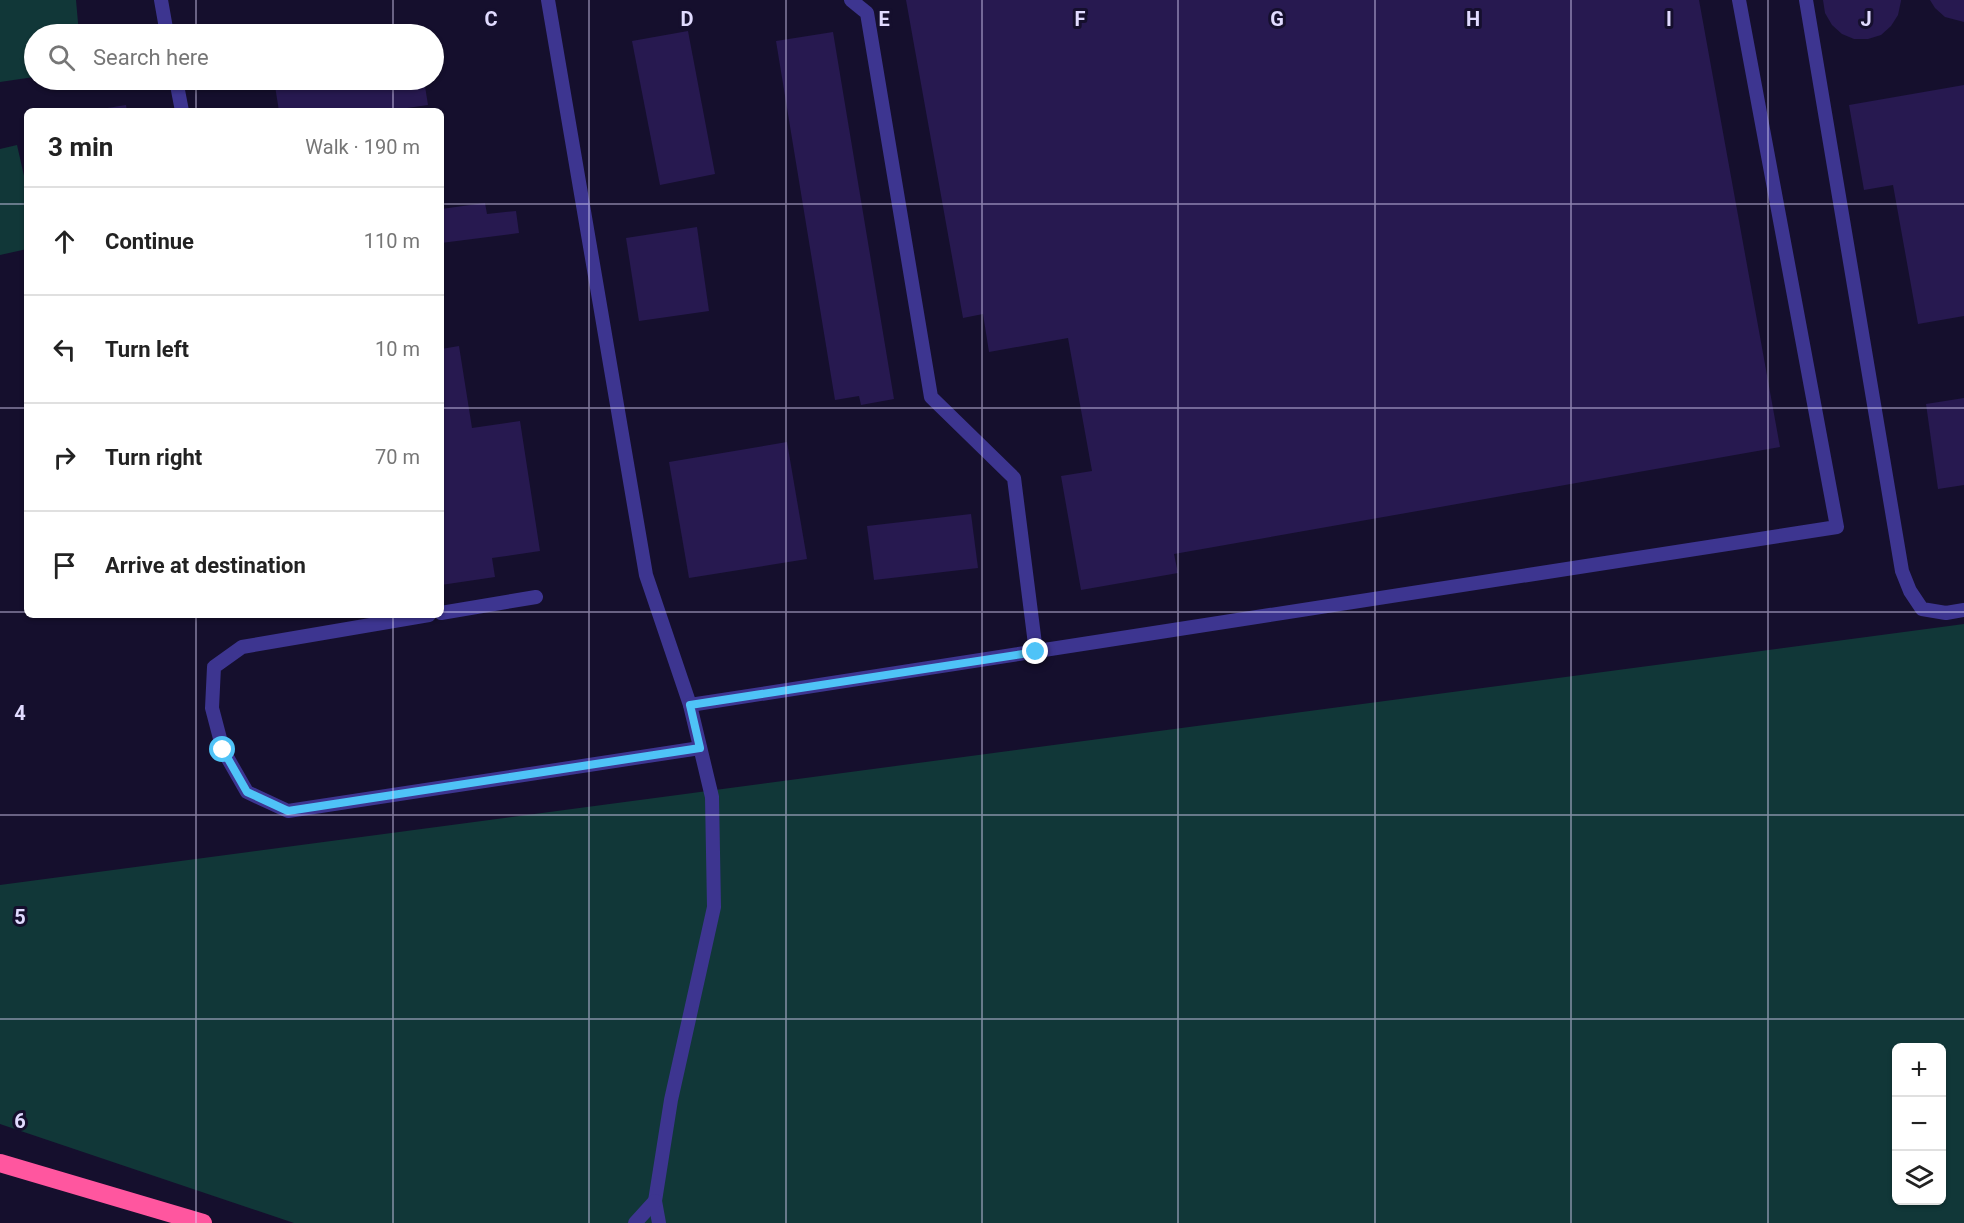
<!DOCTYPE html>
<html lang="en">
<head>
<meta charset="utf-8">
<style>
  :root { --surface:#fff; --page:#f2f2f2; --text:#222; --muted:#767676; --line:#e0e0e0 }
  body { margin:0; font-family:Roboto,sans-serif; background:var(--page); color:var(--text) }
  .controls { position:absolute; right:18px; bottom:18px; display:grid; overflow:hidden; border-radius:9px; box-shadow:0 2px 4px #0004 }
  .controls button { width:54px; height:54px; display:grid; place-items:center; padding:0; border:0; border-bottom:2px solid var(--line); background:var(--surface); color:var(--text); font:30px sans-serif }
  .stop { position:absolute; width:18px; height:18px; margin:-14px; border:4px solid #4fc3f7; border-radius:50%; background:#fff }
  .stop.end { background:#4fc3f7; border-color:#fff; box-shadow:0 2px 6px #0008 }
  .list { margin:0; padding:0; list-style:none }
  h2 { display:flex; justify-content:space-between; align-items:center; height:78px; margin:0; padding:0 24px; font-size:26px }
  h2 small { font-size:20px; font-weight:400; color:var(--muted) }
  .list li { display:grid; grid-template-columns:39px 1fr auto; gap:18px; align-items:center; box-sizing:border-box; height:108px; padding:0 24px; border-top:2px solid var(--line) }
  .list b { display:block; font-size:22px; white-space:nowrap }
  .list em { font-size:20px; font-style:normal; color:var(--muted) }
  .icon { flex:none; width:33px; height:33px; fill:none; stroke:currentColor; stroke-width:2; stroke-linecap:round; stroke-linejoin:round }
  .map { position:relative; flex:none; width:1964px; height:1223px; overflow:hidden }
  .search { position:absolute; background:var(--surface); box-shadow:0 2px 4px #0004; left:24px; top:24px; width:420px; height:66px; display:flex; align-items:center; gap:15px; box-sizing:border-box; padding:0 21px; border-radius:33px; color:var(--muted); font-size:22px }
  .panel { position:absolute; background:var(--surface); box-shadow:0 2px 4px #0004; left:24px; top:108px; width:420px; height:510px; border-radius:9px }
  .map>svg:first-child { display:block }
</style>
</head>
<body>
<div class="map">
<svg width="1964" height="1223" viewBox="0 0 1964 1223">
  <rect width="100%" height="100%" fill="#150f2d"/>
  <g fill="#113738" fill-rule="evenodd">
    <polygon points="0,0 76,0 79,34 34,34 34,77 0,82"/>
    <polygon points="17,145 27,189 27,249 0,255 0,149"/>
    <path d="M 1964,624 L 1964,1223 L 294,1223 L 0,1124 L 0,885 ZM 1896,1048 L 1942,1048 L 1942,1200 L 1896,1200 Z"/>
  </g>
  <g fill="#271950">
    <polygon points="906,0 1699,0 1780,447 1174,554 1178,573 1081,590 1061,476 1092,471 1068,338 989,352 983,314 963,318"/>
    <polygon points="1823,0 1901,0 1901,1 1898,15 1891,26 1881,35 1868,39 1854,39 1842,34 1832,25 1825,13"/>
    <polygon points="1930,0 1964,0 1964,22 1945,17 1935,8"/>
    <polygon points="417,27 418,34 378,34 378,33"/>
    <polygon points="688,31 715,174 660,185 632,41"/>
    <polygon points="833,32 894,399 861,405 859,396 835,400 776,41"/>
    <polygon points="274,80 424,80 428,105 386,111 279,111"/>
    <polygon points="1964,85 1964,316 1918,324 1893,185 1864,190 1849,105"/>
    <polygon points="126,105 127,111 95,111 95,110"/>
    <polygon points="485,203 487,214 516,211 519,233 441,243 441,209"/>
    <polygon points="697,227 709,311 639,321 626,238"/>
    <polygon points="459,346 472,428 520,421 540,551 492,558 495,577 441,585 441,349"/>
    <polygon points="1964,398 1964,485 1938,489 1926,404"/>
    <polygon points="787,442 807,559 689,578 669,462"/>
    <polygon points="971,514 978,568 874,580 867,526"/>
  </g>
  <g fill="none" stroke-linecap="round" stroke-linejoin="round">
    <g stroke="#3d3590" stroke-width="14">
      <polyline points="161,0 167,34"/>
      <polyline points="548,0 646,575 690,705 712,797 714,907 671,1100 655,1201 659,1223"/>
      <polyline points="851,0 867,13 931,397 1014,478 1036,652"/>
      <polyline points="1806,0 1902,571 1910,591 1922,609 1946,613 1964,610"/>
      <polyline points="176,80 182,111"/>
      <polyline points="441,613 536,597"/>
      <polyline points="429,615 242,647 214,667 212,708 223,750 247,792 288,811 700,748"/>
      <polyline points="690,705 1837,527 1739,0"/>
      <polyline points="635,1223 655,1201"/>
    </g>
    <polyline stroke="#ff569f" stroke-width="18" points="0,1163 203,1223"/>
  </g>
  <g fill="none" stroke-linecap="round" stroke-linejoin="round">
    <polyline stroke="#4fc3f7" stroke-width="8" points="223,750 247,792 288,811 700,748 690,705 1036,652"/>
  </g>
  <path fill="none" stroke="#e1dbff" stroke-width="1.5" stroke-opacity="0.55" d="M 196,0 L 196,34M 393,0 L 393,34M 589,0 L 589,1223M 786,0 L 786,1223M 982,0 L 982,1223M 1178,0 L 1178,1223M 1375,0 L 1375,1223M 1571,0 L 1571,1223M 1768,0 L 1768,1223M 196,80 L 196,111M 393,80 L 393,111M 0,204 L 27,204M 441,204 L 1964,204M 0,408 L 27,408M 441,408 L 1964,408M 0,612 L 27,612M 441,612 L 1964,612M 196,615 L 196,1223M 393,615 L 393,1223M 0,815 L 1964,815M 0,1019 L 1964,1019"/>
  <g font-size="20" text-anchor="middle" font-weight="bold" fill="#e1dbff" stroke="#150f2d" stroke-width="6" stroke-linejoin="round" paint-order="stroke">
    <text x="491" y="26">C</text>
    <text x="687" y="26">D</text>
    <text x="884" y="26">E</text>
    <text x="1080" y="26">F</text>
    <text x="1277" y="26">G</text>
    <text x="1473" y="26">H</text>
    <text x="1669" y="26">I</text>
    <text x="1866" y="26">J</text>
    <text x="20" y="720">4</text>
    <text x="20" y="924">5</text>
    <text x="20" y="1128">6</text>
  </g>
</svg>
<div class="controls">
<button>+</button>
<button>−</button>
<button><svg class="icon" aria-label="layers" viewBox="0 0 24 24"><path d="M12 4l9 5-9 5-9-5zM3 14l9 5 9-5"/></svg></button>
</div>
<div class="stop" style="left:223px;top:750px"></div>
<div class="stop end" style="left:1036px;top:652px"></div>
<div class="search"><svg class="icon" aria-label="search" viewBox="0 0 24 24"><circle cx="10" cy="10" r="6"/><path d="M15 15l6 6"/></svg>Search here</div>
<section class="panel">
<h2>3 min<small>Walk · 190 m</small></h2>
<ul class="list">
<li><svg class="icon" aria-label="ahead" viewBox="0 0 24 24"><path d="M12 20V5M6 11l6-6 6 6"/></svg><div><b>Continue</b></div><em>110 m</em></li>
<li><svg class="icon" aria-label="left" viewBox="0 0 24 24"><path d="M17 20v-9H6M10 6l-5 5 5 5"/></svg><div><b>Turn left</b></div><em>10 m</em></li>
<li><svg class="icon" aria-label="right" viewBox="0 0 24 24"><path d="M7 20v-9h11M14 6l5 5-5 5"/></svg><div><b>Turn right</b></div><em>70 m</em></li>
<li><svg class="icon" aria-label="arrive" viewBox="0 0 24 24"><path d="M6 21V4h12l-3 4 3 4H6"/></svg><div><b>Arrive at destination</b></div></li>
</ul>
</section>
</div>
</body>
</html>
